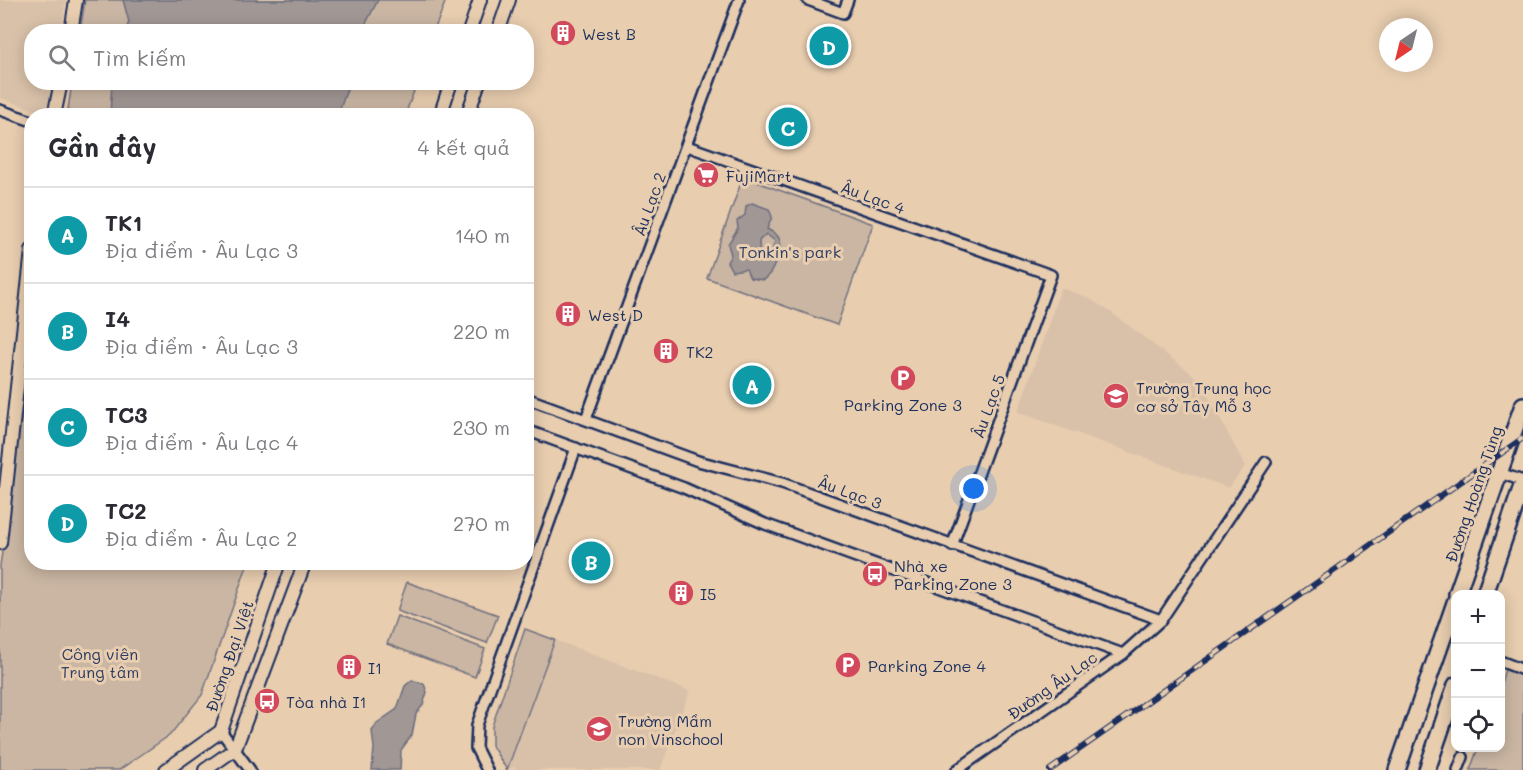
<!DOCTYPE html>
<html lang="vi">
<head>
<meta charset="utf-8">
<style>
  :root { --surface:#fff; --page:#f2f2f3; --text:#2b2b33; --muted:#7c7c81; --line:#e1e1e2; --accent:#1a73e8 }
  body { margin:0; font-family:Mali,sans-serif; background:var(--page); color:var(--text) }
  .controls { position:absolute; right:18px; bottom:18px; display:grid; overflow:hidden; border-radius:12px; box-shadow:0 3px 15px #0003 }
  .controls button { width:54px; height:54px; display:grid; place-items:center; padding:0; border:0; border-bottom:2px solid var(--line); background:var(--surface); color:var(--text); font:30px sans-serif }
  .compass { position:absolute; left:1379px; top:18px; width:54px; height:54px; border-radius:50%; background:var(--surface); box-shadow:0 3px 15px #0003; rotate:215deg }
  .you { position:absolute; left:974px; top:489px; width:21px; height:21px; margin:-15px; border:4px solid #fff; border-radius:50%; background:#1a73e8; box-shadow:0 0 0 9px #1a73e833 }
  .badge { display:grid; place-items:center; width:39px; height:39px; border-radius:50%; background:var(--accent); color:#fff; font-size:20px; font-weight:700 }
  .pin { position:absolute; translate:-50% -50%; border:3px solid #fff; box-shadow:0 2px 6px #0006 }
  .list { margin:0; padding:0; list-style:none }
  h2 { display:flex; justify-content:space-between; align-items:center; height:78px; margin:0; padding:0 24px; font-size:26px }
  h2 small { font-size:20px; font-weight:400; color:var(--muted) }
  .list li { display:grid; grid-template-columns:39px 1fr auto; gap:18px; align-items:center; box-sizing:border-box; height:96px; padding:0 24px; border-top:2px solid var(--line) }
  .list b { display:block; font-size:22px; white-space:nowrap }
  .list p { margin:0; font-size:20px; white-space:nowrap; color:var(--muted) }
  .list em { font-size:20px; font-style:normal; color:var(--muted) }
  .icon { flex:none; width:33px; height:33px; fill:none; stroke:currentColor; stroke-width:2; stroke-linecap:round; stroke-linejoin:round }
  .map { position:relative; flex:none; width:1523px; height:770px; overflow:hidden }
  .search { position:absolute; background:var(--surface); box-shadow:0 3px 15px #0003; left:24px; top:24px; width:510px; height:66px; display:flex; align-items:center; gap:15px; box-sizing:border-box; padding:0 21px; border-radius:24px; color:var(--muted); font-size:22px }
  .panel { position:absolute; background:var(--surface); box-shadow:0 3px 15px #0003; left:24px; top:108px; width:510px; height:462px; border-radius:24px }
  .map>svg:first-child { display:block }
</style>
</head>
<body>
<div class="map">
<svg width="1523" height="770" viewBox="0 0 1523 770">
  <rect width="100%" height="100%" fill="#e8cdaf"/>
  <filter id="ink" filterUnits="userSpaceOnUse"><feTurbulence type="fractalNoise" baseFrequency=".0167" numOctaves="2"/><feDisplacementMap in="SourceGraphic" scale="12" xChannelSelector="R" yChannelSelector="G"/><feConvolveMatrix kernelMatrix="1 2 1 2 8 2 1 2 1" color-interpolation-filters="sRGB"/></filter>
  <g filter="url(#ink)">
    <g fill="#d9c1a9">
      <polygon points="0,0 66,0 61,31 32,32 32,82 54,83 49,115 0,98"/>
      <polygon points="1061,288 1087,297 1112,313 1200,380 1245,466 1229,488 1018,412"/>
      <polygon points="555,640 690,691 660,770 517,770 514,767 508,770"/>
    </g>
    <g fill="#cab6a3" stroke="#727280" stroke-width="1.5">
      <polygon points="85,0 446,0 434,31 80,32"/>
      <polygon points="72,83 417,83 405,115 67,116"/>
      <polygon points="743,177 873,224 837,325 707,278"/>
      <polygon points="31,348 32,562 248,563 202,695 170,735 119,770 0,770 0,566"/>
      <polygon points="407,582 498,615 487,643 397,611"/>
      <polygon points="397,616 485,649 475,677 387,644"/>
      <polygon points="525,629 555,640 507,770 492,746 492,726"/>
      <polygon points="1505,669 1523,676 1523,770 1470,770 1478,748 1500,748 1501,683"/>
    </g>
    <g fill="#a19794" stroke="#6b6d7e" stroke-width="1.5" fill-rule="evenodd">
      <polygon points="123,0 378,0 362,31 125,32 129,22"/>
      <polygon points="112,83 112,82 349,83 338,115 110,115"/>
      <path d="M 752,203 L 769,209 L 772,217 L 767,229 C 771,231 777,234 779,238 C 783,247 773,275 763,280 L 750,278 L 746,269 L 732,271 L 727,262 L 731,255 L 728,244 L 738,228 L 737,221 L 745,215 L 746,206 ZM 766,234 L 775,241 L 770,257 L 766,260 L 760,257 L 759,241 Z"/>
      <polygon points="412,680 424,684 427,692 423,705 416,714 412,735 401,750 400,770 372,770 374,748 372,731 377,723 397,709 405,686"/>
    </g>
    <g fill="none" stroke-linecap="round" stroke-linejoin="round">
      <g stroke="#1b2f5e" stroke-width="14">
        <g id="minor">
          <polyline points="808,0 843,13 848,0"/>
          <polyline points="0,110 32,121"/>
          <polyline points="687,146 1051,275 952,546"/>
          <polyline points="526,398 698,461 782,483 1161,620"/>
          <polyline points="586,419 739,0"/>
          <polyline points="526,430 684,488 765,524 1123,654"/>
          <polyline points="1500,473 1523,481"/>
          <polyline points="1500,661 1523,670"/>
          <polyline points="221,731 250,770"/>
          <polyline points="487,770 476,748 477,725 576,448"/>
          <polyline points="957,770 1123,654 1161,620 1266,462"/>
          <polyline points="1458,770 1463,757"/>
        </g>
      </g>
      <g stroke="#1b2f5e" stroke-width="16">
        <g id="tertiary">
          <polyline points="71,32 76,0"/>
          <polyline points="469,32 480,0"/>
          <polyline points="498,32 509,0"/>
          <polyline points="54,116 61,82"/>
          <polyline points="440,116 451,82"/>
          <polyline points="467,116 479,82"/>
          <polyline points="0,543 32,250"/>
          <polyline points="166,770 221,731 279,562"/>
          <polyline points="205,770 235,749 305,562"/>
        </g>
      </g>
      <g stroke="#1b2f5e" stroke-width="20">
        <g id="primary">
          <polyline points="1457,594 1523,405"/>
          <polyline points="1485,594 1523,483"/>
          <polyline points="1397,770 1456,600"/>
          <polyline points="1427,770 1456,685"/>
        </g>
      </g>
      <use href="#minor" stroke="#e8cdaf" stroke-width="9"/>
      <use href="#tertiary" stroke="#e8cdaf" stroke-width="12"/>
      <use href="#primary" stroke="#e8cdaf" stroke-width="15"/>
      <g stroke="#1b2f5e" stroke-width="6">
        <polyline id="rail" points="1050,770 1523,438"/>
      </g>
      <use href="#rail" stroke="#e8cdaf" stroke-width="4" stroke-dasharray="11" stroke-linecap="butt"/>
    </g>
  </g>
  <defs>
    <g id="building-disc" transform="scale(1.35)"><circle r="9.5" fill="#d1495b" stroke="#e8cdaf"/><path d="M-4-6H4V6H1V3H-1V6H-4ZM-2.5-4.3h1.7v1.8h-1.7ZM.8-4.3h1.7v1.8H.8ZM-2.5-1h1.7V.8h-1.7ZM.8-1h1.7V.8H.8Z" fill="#fff"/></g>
    <g id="supermarket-disc" transform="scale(1.35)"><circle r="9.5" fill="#d1495b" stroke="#e8cdaf"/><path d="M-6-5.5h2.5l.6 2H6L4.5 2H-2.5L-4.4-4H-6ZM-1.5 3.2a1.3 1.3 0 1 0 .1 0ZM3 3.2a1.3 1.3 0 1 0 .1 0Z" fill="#fff"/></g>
    <g id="parking-disc" transform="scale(1.35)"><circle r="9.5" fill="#d1495b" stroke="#e8cdaf"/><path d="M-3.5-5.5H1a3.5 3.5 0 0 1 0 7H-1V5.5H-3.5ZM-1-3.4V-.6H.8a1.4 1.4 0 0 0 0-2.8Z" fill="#fff"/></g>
    <g id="school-disc" transform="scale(1.35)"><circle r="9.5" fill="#d1495b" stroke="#e8cdaf"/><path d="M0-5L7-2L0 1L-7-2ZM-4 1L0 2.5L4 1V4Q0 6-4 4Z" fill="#fff"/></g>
    <g id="bus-disc" transform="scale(1.35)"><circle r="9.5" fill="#d1495b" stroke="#e8cdaf"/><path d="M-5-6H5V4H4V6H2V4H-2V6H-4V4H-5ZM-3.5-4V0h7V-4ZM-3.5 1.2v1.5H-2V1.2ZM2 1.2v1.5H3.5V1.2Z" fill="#fff"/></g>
  </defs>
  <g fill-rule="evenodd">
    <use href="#building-disc" x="563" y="33"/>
    <use href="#supermarket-disc" x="706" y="175"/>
    <use href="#building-disc" x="568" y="314"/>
    <use href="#building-disc" x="666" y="351"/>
    <use href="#parking-disc" x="903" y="378"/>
    <use href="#school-disc" x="1116" y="396"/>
    <use href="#bus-disc" x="875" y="574"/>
    <use href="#building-disc" x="681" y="593"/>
    <use href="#parking-disc" x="848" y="665"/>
    <use href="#building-disc" x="349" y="667"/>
    <use href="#bus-disc" x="267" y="701"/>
    <use href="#school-disc" x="599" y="729"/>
  </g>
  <g text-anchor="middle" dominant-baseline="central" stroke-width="6" stroke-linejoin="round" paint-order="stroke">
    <g font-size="16" fill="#1b2f5e" stroke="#e8cdaf" text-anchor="start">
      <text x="582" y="33">West B</text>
      <text x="726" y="175">FujiMart</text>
      <text x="588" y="314">West D</text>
      <text x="686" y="351">TK2</text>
      <text x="1136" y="387">Trường Trung học<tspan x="1136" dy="18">cơ sở Tây Mỗ 3</tspan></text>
      <text x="903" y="404" text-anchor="middle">Parking Zone 3</text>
      <text x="894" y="565">Nhà xe<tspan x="894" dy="18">Parking Zone 3</tspan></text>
      <text x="700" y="593">I5</text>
      <text x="868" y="665">Parking Zone 4</text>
      <text x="368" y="667">I1</text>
      <text x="286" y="701">Tòa nhà I1</text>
      <text x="618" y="720">Trường Mầm<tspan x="618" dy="18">non Vinschool</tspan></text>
    </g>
    <g font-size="16" fill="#1b2f5e" stroke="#e8cdaf">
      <text transform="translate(873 197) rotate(20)">Âu Lạc 4</text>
      <text transform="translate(649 204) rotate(-70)">Âu Lạc 2</text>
      <text transform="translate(988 406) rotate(-70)">Âu Lạc 5</text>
      <text transform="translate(850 492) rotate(20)">Âu Lạc 3</text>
      <text transform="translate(1473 494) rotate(-71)">Đường Hoàng Tùng</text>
      <text transform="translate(229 656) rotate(-71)">Đường Đại Việt</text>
      <text transform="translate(1052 685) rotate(-35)">Đường Âu Lạc</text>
    </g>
    <g font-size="16" fill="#2c3c65" stroke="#e8cdaf">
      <text x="790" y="251">Tonkin's park</text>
      <text x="100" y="653">Công viên<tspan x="100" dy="18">Trung tâm</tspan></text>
    </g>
  </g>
</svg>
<div class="controls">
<button>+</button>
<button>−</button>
<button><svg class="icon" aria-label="locate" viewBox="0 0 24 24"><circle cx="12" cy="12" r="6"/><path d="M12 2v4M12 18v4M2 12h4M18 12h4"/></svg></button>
</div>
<svg class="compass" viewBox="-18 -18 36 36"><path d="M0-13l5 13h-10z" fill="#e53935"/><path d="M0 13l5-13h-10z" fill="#7c7c81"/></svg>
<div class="you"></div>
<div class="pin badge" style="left:752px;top:385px;background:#0f9aa8">A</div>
<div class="pin badge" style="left:591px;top:561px;background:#0f9aa8">B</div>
<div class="pin badge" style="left:788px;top:127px;background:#0f9aa8">C</div>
<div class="pin badge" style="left:829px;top:46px;background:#0f9aa8">D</div>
<div class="search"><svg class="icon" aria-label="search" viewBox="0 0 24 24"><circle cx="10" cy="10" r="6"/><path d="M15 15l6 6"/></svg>Tìm kiếm</div>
<section class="panel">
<h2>Gần đây<small>4 kết quả</small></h2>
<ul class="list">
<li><span class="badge" style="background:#0f9aa8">A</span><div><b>TK1</b><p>Địa điểm · Âu Lạc 3</p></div><em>140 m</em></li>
<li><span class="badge" style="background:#0f9aa8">B</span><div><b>I4</b><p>Địa điểm · Âu Lạc 3</p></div><em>220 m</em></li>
<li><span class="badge" style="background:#0f9aa8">C</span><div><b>TC3</b><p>Địa điểm · Âu Lạc 4</p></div><em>230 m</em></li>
<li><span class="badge" style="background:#0f9aa8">D</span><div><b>TC2</b><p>Địa điểm · Âu Lạc 2</p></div><em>270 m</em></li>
</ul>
</section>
</div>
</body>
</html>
